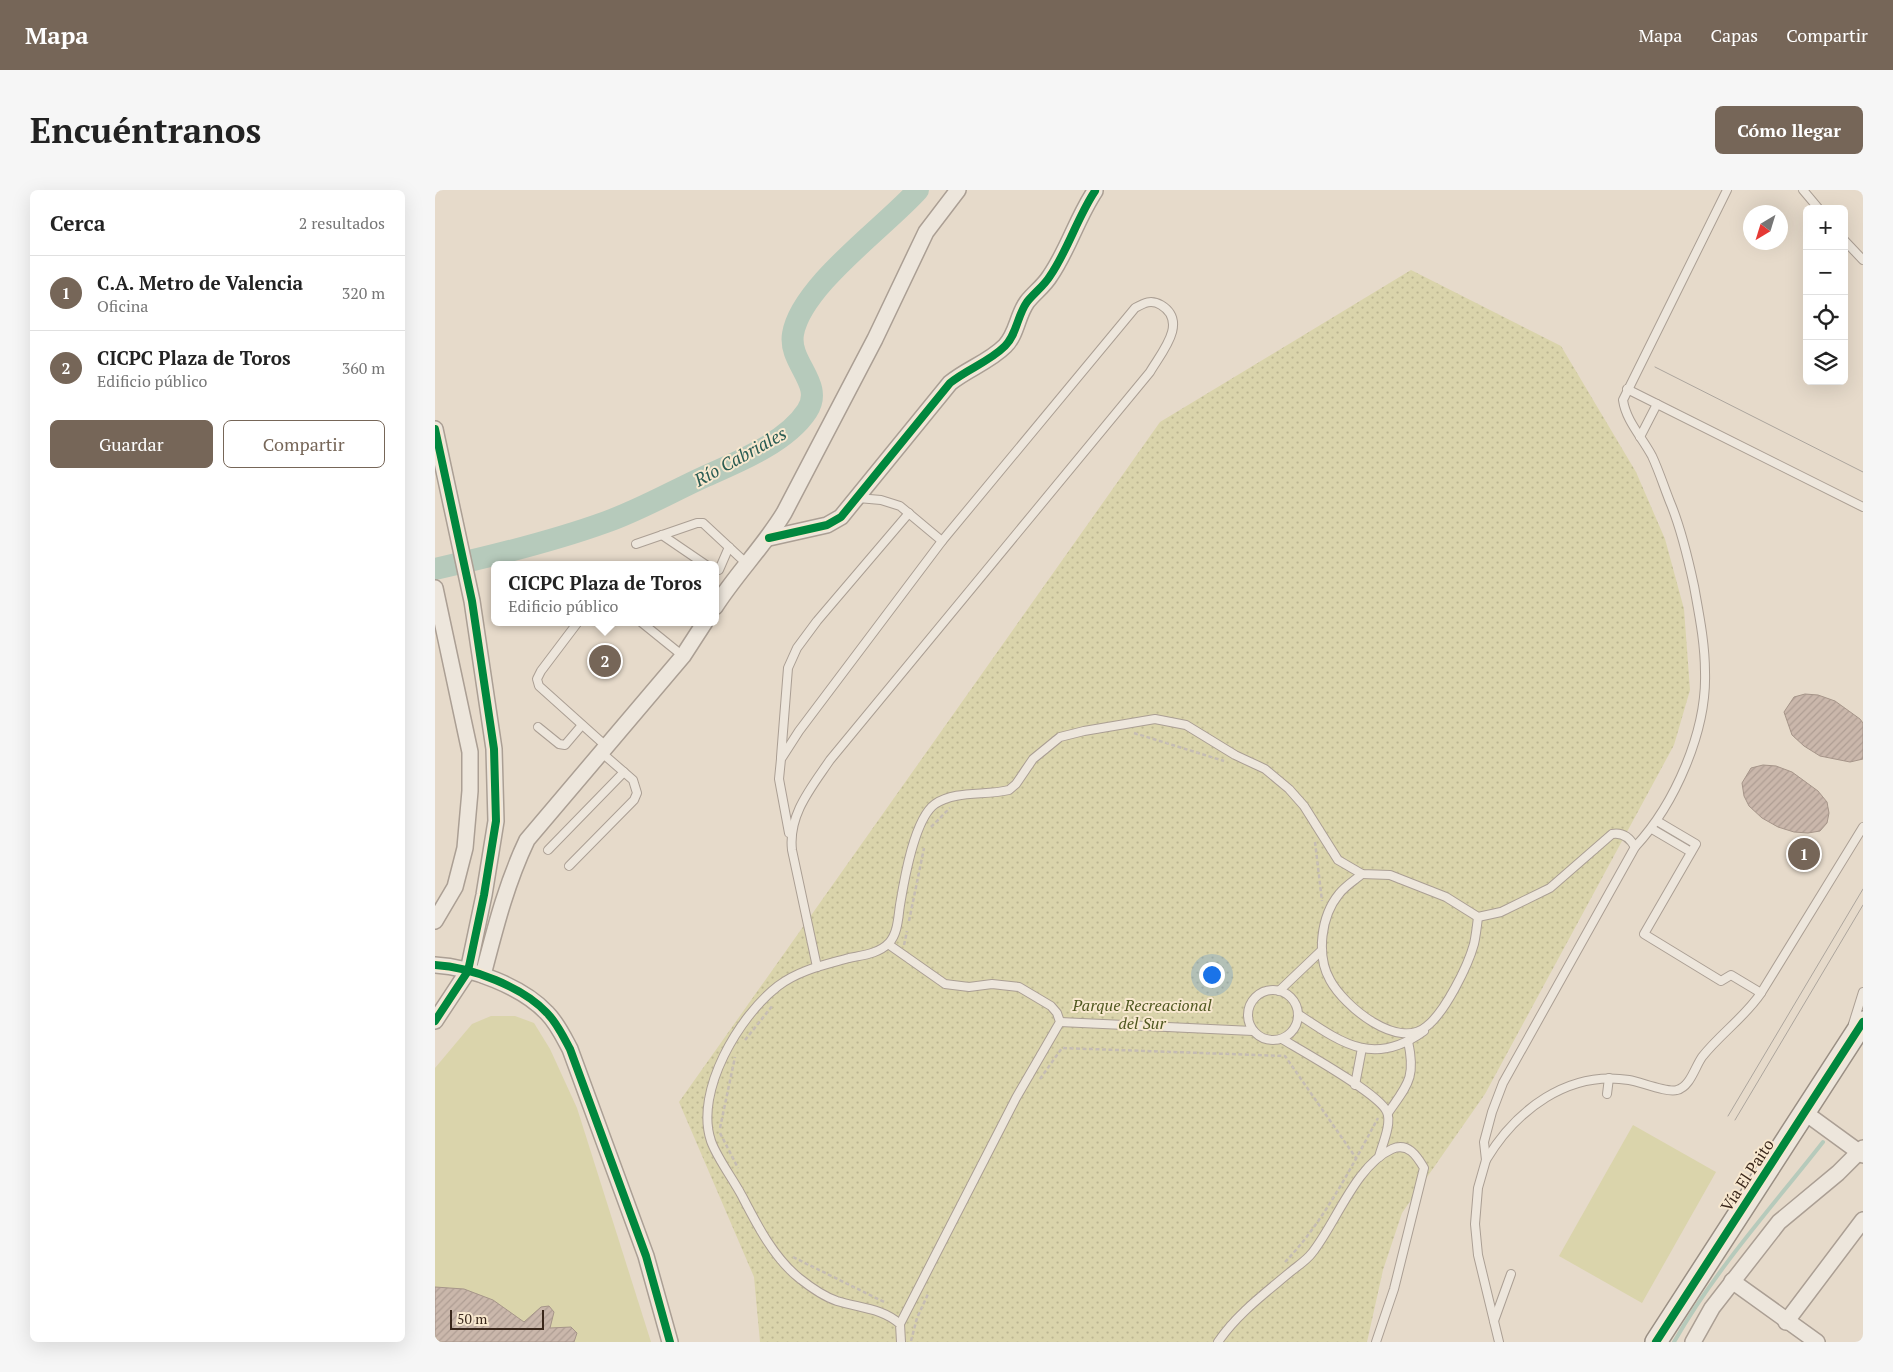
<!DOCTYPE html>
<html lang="es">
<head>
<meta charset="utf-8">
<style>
  :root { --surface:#fff; --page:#f6f6f6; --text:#222; --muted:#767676; --line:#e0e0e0; --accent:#766658 }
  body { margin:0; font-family:"PT Serif",serif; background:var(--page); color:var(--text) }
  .controls { position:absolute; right:15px; top:15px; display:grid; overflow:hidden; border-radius:8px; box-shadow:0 5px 20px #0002 }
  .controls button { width:45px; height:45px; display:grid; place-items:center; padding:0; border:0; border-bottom:1px solid var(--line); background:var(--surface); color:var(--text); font:25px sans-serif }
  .compass { position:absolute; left:1308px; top:15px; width:45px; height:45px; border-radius:50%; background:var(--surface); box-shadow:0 5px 20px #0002; rotate:218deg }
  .scale { position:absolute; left:15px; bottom:12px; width:94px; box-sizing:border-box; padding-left:5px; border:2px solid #3a271b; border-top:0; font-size:14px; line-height:18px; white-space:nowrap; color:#3a271b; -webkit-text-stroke:4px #f8e8cf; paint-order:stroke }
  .you { position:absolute; left:776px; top:784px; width:18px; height:18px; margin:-12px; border:4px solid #fff; border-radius:50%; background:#1a73e8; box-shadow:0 0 0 8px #1a73e833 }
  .badge { display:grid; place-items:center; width:32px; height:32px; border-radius:50%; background:var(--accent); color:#fff; font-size:16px; font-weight:700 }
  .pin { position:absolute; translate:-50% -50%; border:2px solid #fff; box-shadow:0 1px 5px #0006 }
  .popup { position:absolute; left:56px; top:371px; width:228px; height:65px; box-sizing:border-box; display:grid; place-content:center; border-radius:8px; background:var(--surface); filter:drop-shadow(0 1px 4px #0005); font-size:16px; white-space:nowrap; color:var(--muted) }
  .popup b { font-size:19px; color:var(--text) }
  .popup::after { content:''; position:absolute; left:50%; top:100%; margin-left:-10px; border:10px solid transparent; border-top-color:var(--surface) }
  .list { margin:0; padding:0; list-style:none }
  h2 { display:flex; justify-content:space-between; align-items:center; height:65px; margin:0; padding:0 20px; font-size:21px }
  h2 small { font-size:16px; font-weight:400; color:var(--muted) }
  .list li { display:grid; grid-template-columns:32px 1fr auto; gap:15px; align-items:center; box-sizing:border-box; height:75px; padding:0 20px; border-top:1px solid var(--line) }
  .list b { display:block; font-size:19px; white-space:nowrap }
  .list p { margin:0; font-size:16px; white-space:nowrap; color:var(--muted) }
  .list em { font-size:16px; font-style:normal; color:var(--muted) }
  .actions { display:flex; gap:10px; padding:15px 20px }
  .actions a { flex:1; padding:11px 0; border:1px solid var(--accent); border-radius:8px; text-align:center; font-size:18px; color:var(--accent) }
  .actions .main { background:var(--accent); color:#fff }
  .icon { flex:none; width:28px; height:28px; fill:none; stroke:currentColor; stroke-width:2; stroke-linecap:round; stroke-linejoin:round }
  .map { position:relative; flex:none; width:1428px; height:1152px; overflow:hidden; border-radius:8px }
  header { display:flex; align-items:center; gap:30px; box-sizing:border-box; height:70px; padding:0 25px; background:var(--accent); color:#fff }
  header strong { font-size:24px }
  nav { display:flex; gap:28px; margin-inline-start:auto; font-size:18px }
  .intro { display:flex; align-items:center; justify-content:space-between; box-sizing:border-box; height:120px; padding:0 30px }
  h1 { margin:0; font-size:35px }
  .button { padding:12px 22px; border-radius:8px; background:var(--accent); color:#fff; font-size:18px; font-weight:700 }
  main { display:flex; gap:30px; padding:0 30px }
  aside { flex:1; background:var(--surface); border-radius:8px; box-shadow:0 5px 20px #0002 }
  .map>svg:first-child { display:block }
</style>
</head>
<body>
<header>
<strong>Mapa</strong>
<nav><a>Mapa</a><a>Capas</a><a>Compartir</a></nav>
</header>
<div class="intro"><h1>Encuéntranos</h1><a class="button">Cómo llegar</a></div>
<main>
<aside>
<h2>Cerca<small>2 resultados</small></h2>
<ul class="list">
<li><span class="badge">1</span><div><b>C.A. Metro de Valencia</b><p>Oficina</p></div><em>320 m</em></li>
<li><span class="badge">2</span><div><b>CICPC Plaza de Toros</b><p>Edificio público</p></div><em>360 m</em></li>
</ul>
<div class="actions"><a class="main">Guardar</a><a>Compartir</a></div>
</aside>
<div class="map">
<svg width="1428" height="1152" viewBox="0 0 1428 1152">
  <defs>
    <pattern id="park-dots" width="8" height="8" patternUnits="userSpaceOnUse" patternTransform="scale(1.25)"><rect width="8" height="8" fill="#dad4ab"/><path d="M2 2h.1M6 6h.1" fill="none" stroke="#bcb693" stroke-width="1.8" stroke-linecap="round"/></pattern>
    <pattern id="building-hatch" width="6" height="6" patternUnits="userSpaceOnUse" patternTransform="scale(1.25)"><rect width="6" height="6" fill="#cab7ab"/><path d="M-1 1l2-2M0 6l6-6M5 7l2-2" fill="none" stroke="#ae9d93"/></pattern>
  </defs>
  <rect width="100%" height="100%" fill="#e6daca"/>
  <g fill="#dad4ab">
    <polygon points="56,826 80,826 99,833 115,859 142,918 216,1152 0,1152 0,878 37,834"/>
    <polygon points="1198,935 1281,982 1207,1113 1124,1066"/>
  </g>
  <polygon fill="url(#park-dots)" points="976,80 1126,156 1201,282 1230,349 1249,419 1255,500 1239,555 1050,904 967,1023 948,1080 932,1152 325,1152 319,1087 244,912 725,232"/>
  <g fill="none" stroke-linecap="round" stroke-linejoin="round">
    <path stroke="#b6cabb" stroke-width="4" d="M 1239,1152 C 1280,1080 1337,1017 1388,952"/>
    <path stroke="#b6cabb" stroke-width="22" d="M 0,379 C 58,366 116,352 171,332 C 205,320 238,301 271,286 C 303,272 352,252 372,221 C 390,194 353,173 358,144 C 366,96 450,37 483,0"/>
  </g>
  <g fill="url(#building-hatch)" stroke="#a69589">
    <polygon points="1370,504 1383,505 1400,511 1425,529 1428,533 1428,569 1415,572 1385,566 1369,556 1357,545 1349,522 1359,507"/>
    <polygon points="1328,575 1341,576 1357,582 1383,601 1392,612 1394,623 1392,633 1385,641 1373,643 1359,642 1343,637 1327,628 1314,616 1309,606 1307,593 1316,578"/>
    <polygon points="0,1097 29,1099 58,1110 89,1132 106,1117 114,1116 119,1122 115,1138 136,1137 142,1143 139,1152 0,1152"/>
  </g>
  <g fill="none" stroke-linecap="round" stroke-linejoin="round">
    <g stroke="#ab9f94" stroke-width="10">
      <g id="lane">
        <polyline points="1368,0 1384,19"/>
        <polyline points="1409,50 1428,70"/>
        <polyline points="1192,199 1428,317"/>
        <polyline points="1205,247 1222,214"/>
        <polyline points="227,345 271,375"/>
        <polyline points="201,354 262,333 268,333 311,373"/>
        <polyline points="280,381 284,380 294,357"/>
        <polyline points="143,432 106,481 102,489 104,496 172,557"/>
        <polyline points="206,432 248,466"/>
        <polyline points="103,537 124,554 130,555 147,535"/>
        <polyline points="346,567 353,478 362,458 382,431 474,323"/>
        <polyline points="1217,639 1256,662"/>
        <polyline points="354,643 344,589 346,569 364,541 507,351"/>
        <polyline points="113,660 189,582"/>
        <polyline points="134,676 199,610 202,603 198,590 167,563"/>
        <path d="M 927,684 C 920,690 910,696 904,704 C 886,726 881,765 895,790 C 909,816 963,861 992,836 C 1010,822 1033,776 1039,754 C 1041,745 1042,736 1043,727"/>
        <polyline points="453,754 510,794 534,797 557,794 584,797 616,816 622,823 625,832 581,908 465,1134"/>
        <path d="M 382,777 L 357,660 C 353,625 376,598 395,570 L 715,182 C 726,163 754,132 726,115 C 716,109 709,113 700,118 L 507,351 L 465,316 L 446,310 L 423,308"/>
        <circle cx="838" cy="825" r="25"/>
        <polyline points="844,801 887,760"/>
        <polyline points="1326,803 1428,637"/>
        <path d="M 863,824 C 908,854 939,877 989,841"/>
        <polyline points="625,832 818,841"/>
        <polyline points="1418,834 1428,802"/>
        <path d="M 847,849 C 867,861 945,904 952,922 C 957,934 947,955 944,967"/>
        <polyline points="920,895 927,858"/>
        <polyline points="1172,904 1174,888"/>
        <path d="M 953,923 C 973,894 981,888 973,851"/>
        <path d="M 1051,970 C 1081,920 1133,880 1194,890 C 1206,892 1232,903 1242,900 C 1255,897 1260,877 1267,867 C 1285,844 1310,827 1326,803 L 1296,785 L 1286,791 L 1209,744 L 1261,654 L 1222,631"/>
        <polyline points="1059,1131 1076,1084"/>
        <path d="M 466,1152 L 465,1134 C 447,1118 425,1118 402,1111 C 390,1107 374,1096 364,1088 C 339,1068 322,1035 307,1006 C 298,989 282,968 276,951 C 259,901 305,825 343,796 C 364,780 389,775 414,768 C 428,765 443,764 454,753 C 463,743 463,728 465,715 C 469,691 479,629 500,614 C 521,600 550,606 574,600 L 581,594 L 598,569 L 625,547 L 649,541 L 720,529 L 751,535 L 800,565 L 830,579 L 854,599 L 869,616 L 903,670 L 927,684 L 955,685 L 1011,707 L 1043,727 L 1066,722 L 1115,698 L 1177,644 C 1188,642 1195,648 1200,657"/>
        <path d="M 783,1152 C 801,1125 829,1104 854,1083 C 861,1077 871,1071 877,1063 C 901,1033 921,975 957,959 C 973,952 982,966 989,978 L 959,1099 L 941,1152"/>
        <path d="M 1064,1152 L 1043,1065 L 1040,1034 L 1043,998 L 1051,970 L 1049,952 L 1057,922 L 1068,893 L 1200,657 C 1240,614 1272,541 1270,482 C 1270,453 1264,424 1259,396 C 1253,368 1246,338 1235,312 C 1229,297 1224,281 1217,266 C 1207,247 1191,231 1188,210 L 1292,0"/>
      </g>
    </g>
    <g stroke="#ab9f94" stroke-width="18">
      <g id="street">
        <polyline points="0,239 37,411 59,559 61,631 49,705 33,781 0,831"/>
        <path d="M 334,348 L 392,335 L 406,327 L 515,193 C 532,179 554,172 570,156 C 582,144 582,126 592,112 C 599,103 609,96 615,86 C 633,60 642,28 660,1"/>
        <polyline points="0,398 35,562 35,601 30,658 20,697 0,731"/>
        <path d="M 280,417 C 301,384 329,356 349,323 L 440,149 L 491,42 L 523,0"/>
        <path d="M 0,775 C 36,777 88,797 112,823 C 122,833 128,846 135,859 L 211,1066 L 235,1152"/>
        <path d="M 48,785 C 60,739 71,694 92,650 L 248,466 L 270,432"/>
        <polyline points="1369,922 1428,965"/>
        <polyline points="1297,1091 1382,1152"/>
        <polyline points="1351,1132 1428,1030"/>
        <polyline points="1258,1152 1277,1118 1344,1032 1403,983 1428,958"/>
      </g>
    </g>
    <g stroke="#9a8f84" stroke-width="24">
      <polyline id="secondary" points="1221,1152 1428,832"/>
    </g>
    <g stroke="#c5bcb3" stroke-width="2.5" stroke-dasharray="4 2.5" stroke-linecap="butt">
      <polyline points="699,543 789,571"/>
      <polyline points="496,637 515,618"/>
      <polyline points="880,652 887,711"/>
      <polyline points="474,731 489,658"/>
      <polyline points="469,755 472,741"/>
      <polyline points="310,850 338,815"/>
      <polyline points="605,889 627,858 850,866 921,968"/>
      <polyline points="285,938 300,867"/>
      <polyline points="285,943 303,978"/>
      <polyline points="358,1067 449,1112"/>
      <path d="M 850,1072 C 888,1033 917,976 943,928"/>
      <polyline points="476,1151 482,1128 493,1104"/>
    </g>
    <use href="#lane" stroke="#ede6dc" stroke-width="8"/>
    <use href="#street" stroke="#ede6dc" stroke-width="15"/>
    <use href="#secondary" stroke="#ede6dc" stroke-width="21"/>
    <g stroke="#aca59d" stroke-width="1">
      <polyline points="1220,177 1428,282"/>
      <polyline points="1293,926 1428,699"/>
      <polyline points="1300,930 1428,715"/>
    </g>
    <g stroke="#f8e8cf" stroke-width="11">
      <g id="cycleway">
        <polyline points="0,239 37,411 59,559 61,631 49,705 33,781 0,831"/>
        <path d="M 334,348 L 392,335 L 406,327 L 515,193 C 532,179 554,172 570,156 C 582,144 582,126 592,112 C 599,103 609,96 615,86 C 633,60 642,28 660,1"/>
        <path d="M 0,775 C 36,777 88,797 112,823 C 122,833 128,846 135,859 L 211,1066 L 235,1152"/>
        <polyline points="1221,1152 1428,832"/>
      </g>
    </g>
    <use href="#cycleway" stroke="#00873e" stroke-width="8"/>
  </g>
  <g text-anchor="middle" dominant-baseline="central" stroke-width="4" stroke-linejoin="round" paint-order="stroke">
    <g font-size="16" font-style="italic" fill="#505820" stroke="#f8e8cf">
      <text x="707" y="815">Parque Recreacional<tspan x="707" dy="18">del Sur</tspan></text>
    </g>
    <g font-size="16" fill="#3a271b" stroke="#f8e8cf">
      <text transform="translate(1312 985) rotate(-57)">Vía El Paito</text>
    </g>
    <g font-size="18" font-style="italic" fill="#295b52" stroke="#f8e8cf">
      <text transform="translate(305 266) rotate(-29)">Río Cabriales</text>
    </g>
  </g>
</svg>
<div class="controls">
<button>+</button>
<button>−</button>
<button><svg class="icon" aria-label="locate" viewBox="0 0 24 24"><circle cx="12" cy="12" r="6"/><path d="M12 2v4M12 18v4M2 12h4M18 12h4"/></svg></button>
<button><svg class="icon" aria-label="layers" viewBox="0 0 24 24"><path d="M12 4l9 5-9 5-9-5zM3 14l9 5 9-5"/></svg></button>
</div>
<svg class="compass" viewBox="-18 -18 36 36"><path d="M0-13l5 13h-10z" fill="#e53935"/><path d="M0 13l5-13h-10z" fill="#767676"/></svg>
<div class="scale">50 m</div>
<div class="you"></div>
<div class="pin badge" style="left:1369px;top:664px">1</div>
<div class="pin badge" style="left:170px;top:471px">2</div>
<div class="popup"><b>CICPC Plaza de Toros</b>Edificio público</div>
</div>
</main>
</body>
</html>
